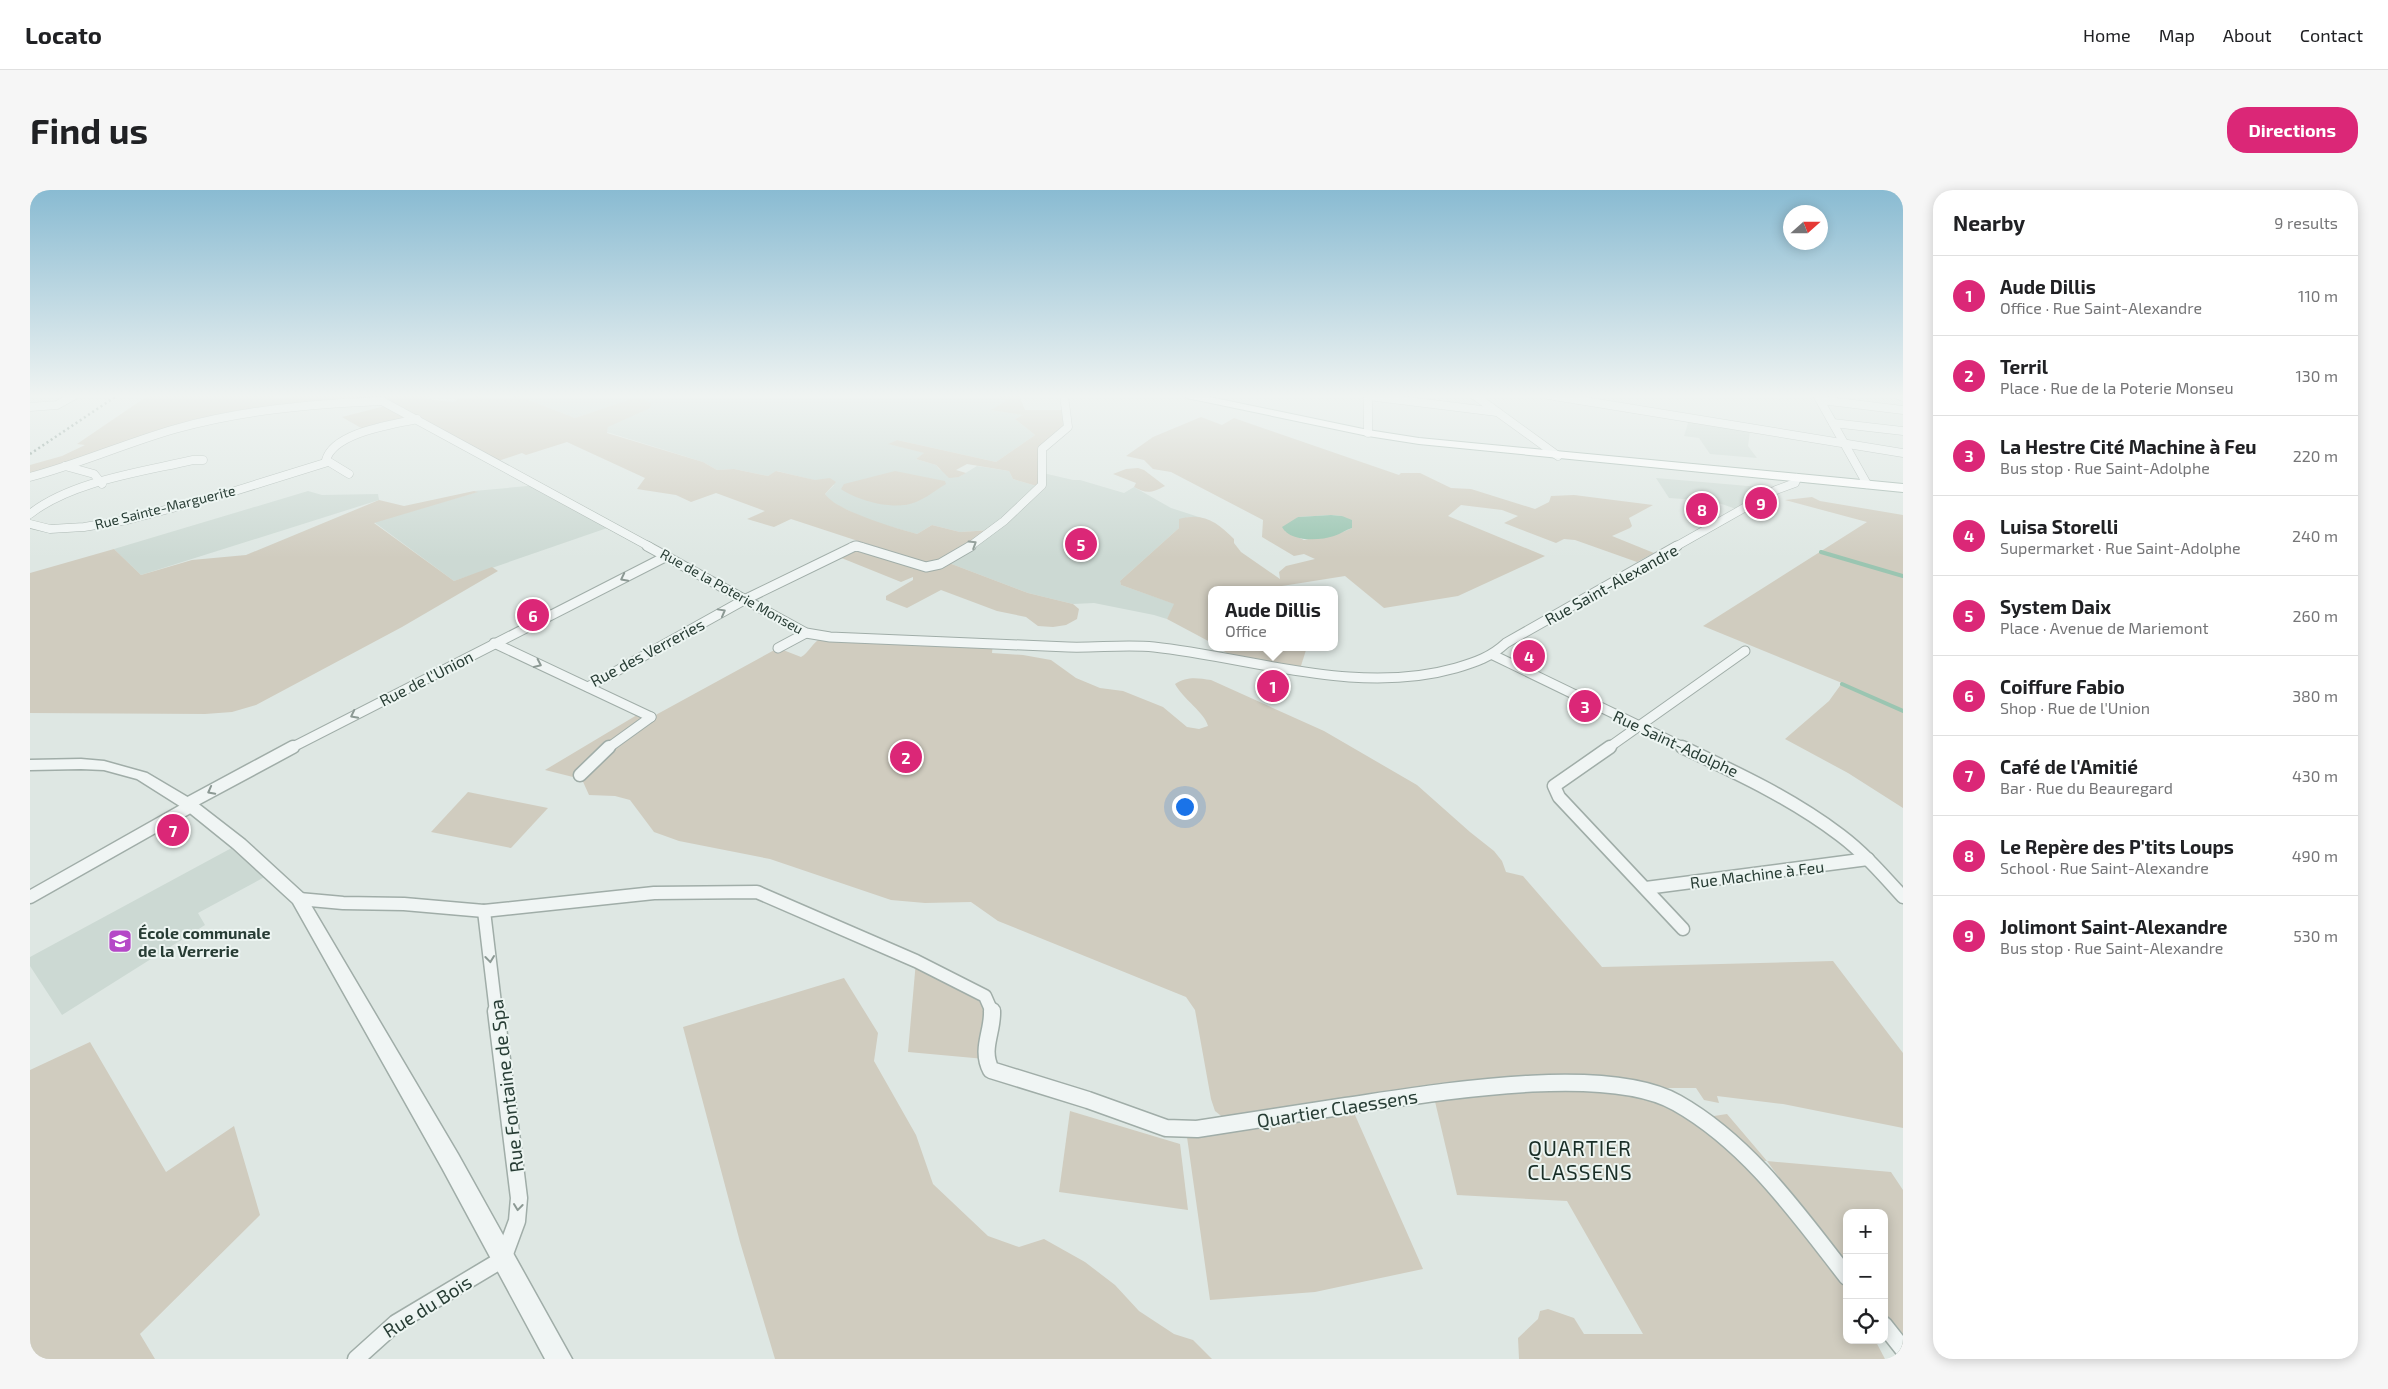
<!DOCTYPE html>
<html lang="en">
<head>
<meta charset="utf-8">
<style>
  :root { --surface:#fff; --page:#f6f6f6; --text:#202124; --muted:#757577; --line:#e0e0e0; --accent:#db2777 }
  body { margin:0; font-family:"Exo 2",sans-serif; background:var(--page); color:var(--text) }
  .controls { position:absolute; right:15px; bottom:15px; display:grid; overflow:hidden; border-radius:10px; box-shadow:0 2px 12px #0003 }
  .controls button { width:45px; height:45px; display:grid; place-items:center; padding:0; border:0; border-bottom:1px solid var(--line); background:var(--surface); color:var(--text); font:25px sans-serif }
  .compass { position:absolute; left:1753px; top:15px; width:45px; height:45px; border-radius:50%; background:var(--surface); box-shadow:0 2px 12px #0003; rotate:69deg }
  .you { position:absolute; left:1154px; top:616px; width:18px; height:18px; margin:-12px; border:4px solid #fff; border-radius:50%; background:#1a73e8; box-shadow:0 0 0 8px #1a73e833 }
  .badge { display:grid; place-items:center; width:32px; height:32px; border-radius:50%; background:var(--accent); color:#fff; font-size:16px; font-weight:700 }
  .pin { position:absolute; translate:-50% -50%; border:2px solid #fff; box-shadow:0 1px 5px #0006 }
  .popup { position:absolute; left:1178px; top:396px; width:130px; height:65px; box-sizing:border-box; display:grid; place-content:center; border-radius:10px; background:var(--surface); filter:drop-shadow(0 1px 4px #0005); font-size:16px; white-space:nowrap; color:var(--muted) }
  .popup b { font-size:19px; color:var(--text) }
  .popup::after { content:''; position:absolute; left:50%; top:100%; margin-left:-10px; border:10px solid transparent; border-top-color:var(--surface) }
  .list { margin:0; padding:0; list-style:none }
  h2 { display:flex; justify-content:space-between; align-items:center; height:65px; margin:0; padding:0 20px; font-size:21px }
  h2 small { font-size:16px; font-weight:400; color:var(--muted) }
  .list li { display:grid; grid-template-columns:32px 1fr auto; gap:15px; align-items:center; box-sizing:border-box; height:80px; padding:0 20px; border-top:1px solid var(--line) }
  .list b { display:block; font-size:19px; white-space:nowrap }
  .list p { margin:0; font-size:16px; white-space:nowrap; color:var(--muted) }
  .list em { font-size:16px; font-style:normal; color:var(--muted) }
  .icon { flex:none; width:28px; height:28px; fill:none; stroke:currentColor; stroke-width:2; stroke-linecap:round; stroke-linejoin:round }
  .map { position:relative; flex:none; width:1873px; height:1169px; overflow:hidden; border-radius:20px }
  header { display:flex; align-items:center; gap:30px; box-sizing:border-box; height:70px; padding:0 25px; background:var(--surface); border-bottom:1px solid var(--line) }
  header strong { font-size:24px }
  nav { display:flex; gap:28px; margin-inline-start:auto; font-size:18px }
  .intro { display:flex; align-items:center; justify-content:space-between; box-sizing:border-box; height:120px; padding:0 30px }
  h1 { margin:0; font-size:35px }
  .button { padding:12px 22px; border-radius:20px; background:var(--accent); color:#fff; font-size:18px; font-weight:700 }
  main { display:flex; gap:30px; padding:0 30px }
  aside { flex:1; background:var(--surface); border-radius:20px; box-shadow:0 2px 12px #0003 }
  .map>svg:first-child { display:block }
</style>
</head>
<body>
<header>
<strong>Locato</strong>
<nav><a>Home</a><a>Map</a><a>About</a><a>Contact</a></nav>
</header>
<div class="intro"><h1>Find us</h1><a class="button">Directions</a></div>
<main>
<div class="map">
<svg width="1873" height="1169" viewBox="0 0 1873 1169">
  <rect width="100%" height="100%" fill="#dee7e3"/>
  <g fill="#ccd9d3">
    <polygon points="486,205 879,205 893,208 899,205 971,205 969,208 976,211 962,220 994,225 985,229 1005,245 966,272 867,250 859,254 895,263 886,269 906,275 909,279 929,287 947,276 979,281 983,289 1010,297 1013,283 1043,290 1050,290 1094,303 1104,297 1141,318 1172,328 1157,327 1149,338 1090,391 1091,395 1145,414 1137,429 1124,425 1064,413 1043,414 998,403 919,373 961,340 930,342 902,335 887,344 840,331 799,311 795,304 804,295 747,281 738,286 704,279 687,280 673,272 577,242 578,237 583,234 607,207 545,228"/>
    <polygon points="1659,230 1720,241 1718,256 1727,268 1680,264 1669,248 1654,246"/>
    <polygon points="1626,288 1741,298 1746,300 1712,321 1683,311 1639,308"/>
    <polygon points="508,295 583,336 424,391 344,332 447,302 444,301"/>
    <polygon points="278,301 292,305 348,304 349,310 111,385 84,359"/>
    <polygon points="209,654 242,683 168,723 175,735 32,825 0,776 0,767"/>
  </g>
  <g fill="#d0ccbf" fill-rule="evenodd">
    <path d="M 119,205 L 244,205 L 244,209 C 295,201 350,203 401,206 L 397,209 L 423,212 L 430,208 L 440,208 L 445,205 L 465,209 L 482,208 L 477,205 L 486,205 L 545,228 L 607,207 L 621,213 L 620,218 L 578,237 L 577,243 L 673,272 L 687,280 L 704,279 L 738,286 L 746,281 L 785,290 L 800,288 L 806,292 L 795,304 C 806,321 866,338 887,344 L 902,335 L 930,342 L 962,340 L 919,373 L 998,403 L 1043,414 L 1049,419 L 1047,429 L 1036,435 L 1023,437 L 1008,436 L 996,427 L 967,421 L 911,400 L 877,418 L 856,410 L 856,406 L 883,390 L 883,387 L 871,392 L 804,365 L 826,356 L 828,351 L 761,329 L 744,337 L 717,329 L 735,321 L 686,303 L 661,312 L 646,305 L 607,299 L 615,288 L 537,252 L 496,265 L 492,263 L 465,272 L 387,229 L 338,242 L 312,227 L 359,215 L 302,213 L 190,229 L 0,285 L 0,275 L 32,266 L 55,255 L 47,254 Z"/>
    <polygon points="971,205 989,205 995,220 1037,220 1038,235 1016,254 1010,297 983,289 979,281 937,274 926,280 936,283 929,287 919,288 906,275 886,269 894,263 858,254 867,250 966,272 1005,245 985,229 993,225 961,220 976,211 969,208"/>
    <path d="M 1171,227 L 1192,235 L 1204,228 L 1369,285 L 1371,283 L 1390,283 L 1421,298 L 1441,299 L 1505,319 L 1519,312 L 1521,306 L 1544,305 L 1623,315 L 1599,328 L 1602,336 L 1600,338 L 1582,346 L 1624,363 L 1607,372 L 1545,350 L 1534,349 L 1526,353 L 1474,333 L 1488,326 L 1472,320 L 1431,315 L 1418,326 L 1515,366 L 1428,406 L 1354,418 L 1315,386 L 1252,396 L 1256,400 L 1182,400 L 1182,453 L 1137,429 L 1144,414 L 1091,395 L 1090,391 L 1149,338 L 1149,329 C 1175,322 1187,333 1204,349 L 1204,353 L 1211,362 L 1250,389 L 1249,382 L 1256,376 L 1285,369 L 1274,364 L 1264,366 L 1232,347 L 1233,330 L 1141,282 L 1123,279 L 1114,270 L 1096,266 L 1123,247 ZM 1301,325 L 1312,326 L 1322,338 L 1313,342 L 1274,350 L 1255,341 L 1268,327 Z"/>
    <path d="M 1108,278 L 1114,280 L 1135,296 C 1122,303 1116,304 1104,297 L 1106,293 L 1083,284 L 1096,279 Z"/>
    <path d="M 865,281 L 915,291 L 916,294 C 906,300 896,308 886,312 C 865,321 828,311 811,299 L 814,294 Z"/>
    <polygon points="444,301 448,302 344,333 424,391 462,377 468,381 372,437 226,515 202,522 175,524 0,523 0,383 84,359 111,385 162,370 216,365 349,310 374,316"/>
    <polygon points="1782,307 1790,311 1873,325 1873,618 1818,583 1755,549 1799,511 1812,493 1673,436 1837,332 1755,310"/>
    <path d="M 794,446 L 963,453 L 962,463 L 993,465 L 1021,470 L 1046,488 L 1070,498 L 1093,501 L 1133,517 L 1157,537 L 1169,539 L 1178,536 C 1175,523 1153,509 1145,494 C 1157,486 1168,488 1181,490 L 1294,541 L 1387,595 L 1440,642 L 1464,661 L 1472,671 L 1476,682 L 1493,686 L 1572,777 L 1803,771 L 1873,863 L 1873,938 L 1753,914 L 1687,906 L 1689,913 L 1674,910 L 1666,898 L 1609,898 L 1681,929 L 1684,926 L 1697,924 L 1737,971 L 1861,982 L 1873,1000 L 1873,1159 L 1854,1135 L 1854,1023 L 1817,1023 L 1817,1150 L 1845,1150 L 1855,1169 L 1489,1169 L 1488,1148 L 1508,1129 L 1510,1121 L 1518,1119 L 1544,1128 L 1554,1144 L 1613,1144 L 1537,1011 L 1427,1005 L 1403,903 L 1321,916 L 1393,1079 L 1285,1102 L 1180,1110 L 1156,940 L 1195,929 L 1185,921 L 1181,909 L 1165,820 L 1156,807 L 968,731 L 941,712 L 895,713 L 861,710 L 740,669 L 649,651 L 624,642 L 600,610 L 585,606 L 559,605 L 550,585 L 547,588 L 515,580 L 612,522 L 622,527 L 748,458 L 771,467 C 779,463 781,453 794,446 ZM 1718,970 L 1737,971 L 1774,1022 Z"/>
    <polygon points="1188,457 1277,457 1269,482 1201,466"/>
    <polygon points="438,602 518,618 481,658 401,642"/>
    <polygon points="886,771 955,806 955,869 878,862"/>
    <polygon points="814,788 848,843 844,871 886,945 903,994 958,1046 989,1057 1014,1049 1055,1072 1085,1095 1109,1121 1144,1144 1163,1150 1182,1169 745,1169 710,1052 653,837"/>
    <polygon points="60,852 136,982 204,936 230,1025 110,1144 125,1169 0,1169 0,880"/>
    <polygon points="1040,921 1150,954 1158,1020 1029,1002"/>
  </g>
  <path fill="#9ac5b1" d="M 1301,325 L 1312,326 L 1322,330 L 1322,338 C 1316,340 1310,344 1304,346 C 1289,351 1260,352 1252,337 L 1268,327 Z"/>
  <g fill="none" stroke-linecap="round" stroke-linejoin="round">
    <g stroke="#9ac5b1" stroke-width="4">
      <polyline points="1791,362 1873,386"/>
      <polyline points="1812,494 1873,521"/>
    </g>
    <g stroke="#a0ada8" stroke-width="9">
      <g id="minor-far3">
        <polyline points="1338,205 1338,243"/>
        <polyline points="1444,205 1528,266"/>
        <polyline points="1518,205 1873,263"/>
        <polyline points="1787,205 1837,294"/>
        <polyline points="1868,205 1873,207"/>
        <polyline points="1338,206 1467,222"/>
        <polyline points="1791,210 1873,220"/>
        <polyline points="352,211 620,357"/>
        <polyline points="0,217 27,215 45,205"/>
        <polyline points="1803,233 1873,241"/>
        <polyline points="35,276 64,284 72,294"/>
        <path d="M 319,284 L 296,270 C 304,242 362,235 387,229"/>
        <path d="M 0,287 C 49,274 96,253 145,239 C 212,220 282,214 352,211"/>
        <path d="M 0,324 C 42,291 112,282 163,270 L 173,270"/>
        <polyline points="0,334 20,339 54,337 97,330 192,305 298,272"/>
        <polyline points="822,357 831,357"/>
        <polyline points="939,357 974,331 1012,295 1012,259 1038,237 1034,205"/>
        <polyline points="1645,357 1746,300 1765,293 1767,288"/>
      </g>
    </g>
    <g stroke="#a0ada8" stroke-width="11">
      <g id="minor-far2">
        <path d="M 617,356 L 776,443 L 800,447 C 879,450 958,454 1038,457 C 1066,458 1096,454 1124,457 C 1224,468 1327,506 1426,478 C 1446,472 1461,467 1476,453 L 1647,356"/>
        <polyline points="827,356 896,377 910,374 941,356"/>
        <polyline points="464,453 621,527"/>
        <polyline points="748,458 776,443"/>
        <polyline points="1463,465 1655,558"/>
        <polyline points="558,497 714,410 825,356"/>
        <polyline points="261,558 637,366"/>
        <polyline points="578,558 621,527"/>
        <polyline points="1578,558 1715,461"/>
      </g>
    </g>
    <g stroke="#a0ada8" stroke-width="15">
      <g id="minor-far1">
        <polyline points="1580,557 1524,596 1529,607 1653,739"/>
        <path d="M 1652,557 C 1707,583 1761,608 1810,645 C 1834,663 1853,685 1873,707"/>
        <polyline points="550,585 579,557"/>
        <polyline points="157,614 263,557"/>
        <polyline points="1616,698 1838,669"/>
        <polyline points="0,707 161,616"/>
        <polyline points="269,709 313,713 374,714 454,721 624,703 727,702 886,771 955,806 962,822"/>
        <polyline points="454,721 466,822"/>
      </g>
    </g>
    <g stroke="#a0ada8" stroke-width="19">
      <g id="minor">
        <path d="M 962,821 C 963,842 950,859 961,880 L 1058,910 L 1136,938 L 1167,939 C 1217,931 1266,924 1316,916 C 1398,904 1575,872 1647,913 C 1718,953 1768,1024 1817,1087"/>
        <polyline points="1854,1135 1873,1159"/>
        <polyline points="326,1169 366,1133 473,1069 487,1031 489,1008 466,821"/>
      </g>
    </g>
    <g stroke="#a0ada8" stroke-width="3">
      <polygon id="tertiary" points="51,569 74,571 117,583 166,612 215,650 275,705 428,964 542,1169 515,1169 412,978 263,713 203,658 156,620 107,589 74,580 51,579 0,580 0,570"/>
    </g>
    <g stroke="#9eb2aa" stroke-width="2">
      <polygon id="primary" points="1152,205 1170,205 1338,240 1389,248 1873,294 1873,302 1389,254 1338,246 1157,208"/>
    </g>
    <use href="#minor-far3" stroke="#f0f5f4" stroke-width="8"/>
    <use href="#minor-far2" stroke="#f0f5f4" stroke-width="9"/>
    <use href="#minor-far1" stroke="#f0f5f4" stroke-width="12"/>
    <use href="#minor" stroke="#f0f5f4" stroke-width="16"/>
    <use href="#tertiary" fill="#f0f5f4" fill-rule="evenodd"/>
    <use href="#primary" fill="#fff" fill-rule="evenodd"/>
    <polyline stroke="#789087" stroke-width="2.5" stroke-dasharray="2 3" stroke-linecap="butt" points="0,264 88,205"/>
  </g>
  <defs><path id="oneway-chevron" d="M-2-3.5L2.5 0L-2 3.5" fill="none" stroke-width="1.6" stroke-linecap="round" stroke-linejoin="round" transform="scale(1.25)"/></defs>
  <g stroke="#8c9994">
    <use href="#oneway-chevron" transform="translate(943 354) rotate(-32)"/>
    <use href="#oneway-chevron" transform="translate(594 388) rotate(153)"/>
    <use href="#oneway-chevron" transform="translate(692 422) rotate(-29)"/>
    <use href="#oneway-chevron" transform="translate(508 474) rotate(25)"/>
    <use href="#oneway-chevron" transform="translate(324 525) rotate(153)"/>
    <use href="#oneway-chevron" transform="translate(181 601) rotate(152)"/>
    <use href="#oneway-chevron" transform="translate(460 769) rotate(83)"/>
    <use href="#oneway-chevron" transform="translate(488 1017) rotate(97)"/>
  </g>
  <linearGradient id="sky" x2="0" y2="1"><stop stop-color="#89bbd2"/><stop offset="0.56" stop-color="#f0f4f2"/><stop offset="1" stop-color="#f0f4f2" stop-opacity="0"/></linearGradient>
  <rect width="1873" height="368" fill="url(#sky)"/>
  <defs>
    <g id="school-square" transform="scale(1.25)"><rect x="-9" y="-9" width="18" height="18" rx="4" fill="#b548c7" stroke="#edf5f2"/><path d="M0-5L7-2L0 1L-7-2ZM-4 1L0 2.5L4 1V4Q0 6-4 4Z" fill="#fff"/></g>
  </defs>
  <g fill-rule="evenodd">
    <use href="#school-square" x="90" y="751"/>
  </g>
  <g text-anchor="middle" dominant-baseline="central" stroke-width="4" stroke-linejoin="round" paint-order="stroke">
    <g font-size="14" fill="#283d35" stroke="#edf5f2">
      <text transform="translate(135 317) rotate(-14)">Rue Sainte-Marguerite</text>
      <text transform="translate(702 401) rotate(29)">Rue de la Poterie Monseu</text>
    </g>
    <g font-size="16" fill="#283d35" stroke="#edf5f2">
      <text transform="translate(1581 394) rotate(-29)">Rue Saint-Alexandre</text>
      <text transform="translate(617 462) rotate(-28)">Rue des Verreries</text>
      <text transform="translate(396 488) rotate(-27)">Rue de l'Union</text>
      <text transform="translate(1646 553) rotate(25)">Rue Saint-Adolphe</text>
      <text transform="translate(1727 684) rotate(-7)">Rue Machine à Feu</text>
    </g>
    <g font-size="16" font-weight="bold" fill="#283d35" stroke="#edf5f2" text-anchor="start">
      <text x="108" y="742">École communale<tspan x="108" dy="18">de la Verrerie</tspan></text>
    </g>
    <g font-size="19" fill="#283d35" stroke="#edf5f2">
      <text transform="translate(476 896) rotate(-97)">Rue Fontaine de Spa</text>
      <text transform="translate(1307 918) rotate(-9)">Quartier Claessens</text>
      <text transform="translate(397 1116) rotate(-32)">Rue du Bois</text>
    </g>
    <g font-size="21" letter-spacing="1" fill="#1a2e27" stroke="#edf5f2">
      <text x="1550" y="957">QUARTIER<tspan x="1550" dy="24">CLASSENS</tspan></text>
    </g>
  </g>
</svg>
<div class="controls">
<button>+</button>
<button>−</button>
<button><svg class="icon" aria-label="locate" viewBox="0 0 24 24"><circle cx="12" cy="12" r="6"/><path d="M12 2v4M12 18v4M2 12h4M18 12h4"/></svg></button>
</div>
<svg class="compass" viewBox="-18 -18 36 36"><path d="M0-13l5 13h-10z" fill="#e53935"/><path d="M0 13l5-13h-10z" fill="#757577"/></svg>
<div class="you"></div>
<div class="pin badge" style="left:1243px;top:496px">1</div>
<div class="popup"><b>Aude Dillis</b>Office</div>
<div class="pin badge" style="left:876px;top:567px">2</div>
<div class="pin badge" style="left:1555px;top:516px">3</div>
<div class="pin badge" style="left:1499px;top:466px">4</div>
<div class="pin badge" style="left:1051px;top:354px">5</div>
<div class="pin badge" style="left:503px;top:425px">6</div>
<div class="pin badge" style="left:143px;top:640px">7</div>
<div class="pin badge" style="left:1672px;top:319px">8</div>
<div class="pin badge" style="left:1731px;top:313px">9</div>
</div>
<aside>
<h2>Nearby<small>9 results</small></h2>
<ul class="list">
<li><span class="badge">1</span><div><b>Aude Dillis</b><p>Office · Rue Saint-Alexandre</p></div><em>110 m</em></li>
<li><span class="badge">2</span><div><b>Terril</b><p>Place · Rue de la Poterie Monseu</p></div><em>130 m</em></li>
<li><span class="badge">3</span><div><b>La Hestre Cité Machine à Feu</b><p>Bus stop · Rue Saint-Adolphe</p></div><em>220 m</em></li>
<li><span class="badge">4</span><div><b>Luisa Storelli</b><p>Supermarket · Rue Saint-Adolphe</p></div><em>240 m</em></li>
<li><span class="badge">5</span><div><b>System Daix</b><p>Place · Avenue de Mariemont</p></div><em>260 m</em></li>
<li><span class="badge">6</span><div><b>Coiffure Fabio</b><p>Shop · Rue de l'Union</p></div><em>380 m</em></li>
<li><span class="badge">7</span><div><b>Café de l'Amitié</b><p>Bar · Rue du Beauregard</p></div><em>430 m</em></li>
<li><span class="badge">8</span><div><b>Le Repère des P'tits Loups</b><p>School · Rue Saint-Alexandre</p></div><em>490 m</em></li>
<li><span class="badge">9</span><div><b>Jolimont Saint-Alexandre</b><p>Bus stop · Rue Saint-Alexandre</p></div><em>530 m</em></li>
</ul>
</aside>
</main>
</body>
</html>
